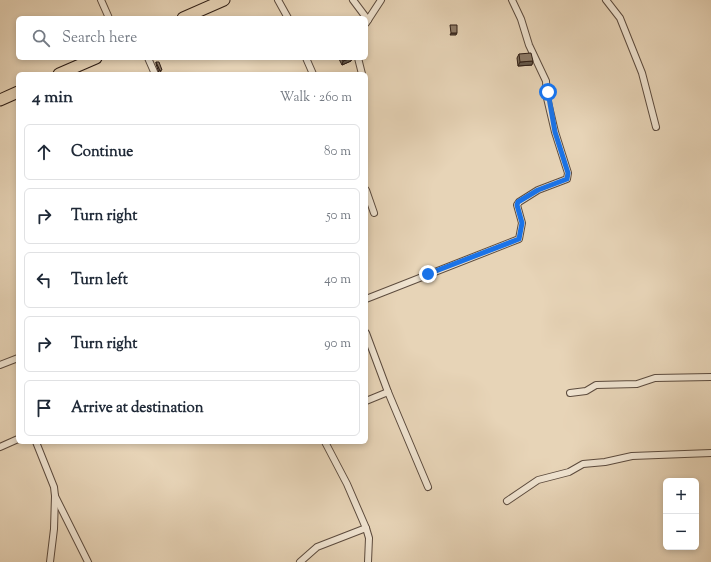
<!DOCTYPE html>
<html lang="en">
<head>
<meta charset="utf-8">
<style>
  :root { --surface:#fff; --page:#f6f6f7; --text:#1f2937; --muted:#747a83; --line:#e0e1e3 }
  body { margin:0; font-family:"Sorts Mill Goudy",serif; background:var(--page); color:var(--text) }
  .controls { position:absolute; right:12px; bottom:12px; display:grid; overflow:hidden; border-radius:6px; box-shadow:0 2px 6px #0003 }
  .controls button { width:36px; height:36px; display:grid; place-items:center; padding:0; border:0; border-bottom:1px solid var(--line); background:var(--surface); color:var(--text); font:20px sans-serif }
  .stop { position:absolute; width:12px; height:12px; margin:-9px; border:3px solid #1a73e8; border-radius:50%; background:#fff }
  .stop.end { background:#1a73e8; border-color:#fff; box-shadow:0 1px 4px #0008 }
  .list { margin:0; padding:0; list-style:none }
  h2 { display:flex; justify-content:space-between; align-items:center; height:52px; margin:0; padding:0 16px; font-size:17px }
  h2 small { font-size:13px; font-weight:400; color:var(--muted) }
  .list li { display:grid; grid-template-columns:26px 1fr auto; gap:12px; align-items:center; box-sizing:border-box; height:56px; margin:0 8px 8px; padding:0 8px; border:1px solid var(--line); border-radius:6px }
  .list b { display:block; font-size:15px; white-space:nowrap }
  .list em { font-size:13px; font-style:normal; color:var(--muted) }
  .icon { flex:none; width:22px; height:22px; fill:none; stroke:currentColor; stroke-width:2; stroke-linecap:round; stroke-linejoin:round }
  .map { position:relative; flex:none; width:711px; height:562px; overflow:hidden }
  .search { position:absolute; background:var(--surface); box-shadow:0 2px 6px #0003; left:16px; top:16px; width:352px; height:44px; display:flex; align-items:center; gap:10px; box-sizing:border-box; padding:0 14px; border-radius:6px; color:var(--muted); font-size:15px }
  .panel { position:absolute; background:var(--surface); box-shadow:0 2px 6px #0003; left:16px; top:72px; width:352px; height:372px; border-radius:6px }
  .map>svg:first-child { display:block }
</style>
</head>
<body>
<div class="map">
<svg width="711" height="562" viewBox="0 0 711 562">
  <rect width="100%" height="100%" fill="#e7d4b7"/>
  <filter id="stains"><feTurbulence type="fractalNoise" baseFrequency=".005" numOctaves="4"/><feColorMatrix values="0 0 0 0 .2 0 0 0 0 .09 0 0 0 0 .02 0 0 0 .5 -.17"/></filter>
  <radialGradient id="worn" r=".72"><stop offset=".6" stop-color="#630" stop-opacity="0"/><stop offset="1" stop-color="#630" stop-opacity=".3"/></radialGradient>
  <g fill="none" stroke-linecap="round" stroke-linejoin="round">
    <g stroke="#5c4b3e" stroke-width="8">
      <g id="street">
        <polyline points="101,0 109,18"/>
        <polyline points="278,0 288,18"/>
        <polyline points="353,0 368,20"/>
        <polyline points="606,0 620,18 642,73 656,127"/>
        <polyline points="366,23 381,0"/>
        <polyline points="148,58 155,74"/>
        <polyline points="306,58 313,74"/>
        <polyline points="358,58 362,74"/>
        <polyline points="366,190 374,213"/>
        <polyline points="366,299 519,239 522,223 517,205 519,202 538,190 567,179 568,173 555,132 547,98 546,81 529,45 521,19 512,0"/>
        <polyline points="366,333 388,392 428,487"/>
        <polyline points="0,365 18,358"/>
        <polyline points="570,393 586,391 596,385 637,384 655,378 711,377"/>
        <polyline points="366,401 388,392"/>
        <polyline points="36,442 54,487 55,496 88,562"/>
        <polyline points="325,442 347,484 366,528 369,538 368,562"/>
        <polyline points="0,447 18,439"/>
        <polyline points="507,501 538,480 569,472 583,464 605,462 632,456 711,453"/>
        <polyline points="50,562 54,529 55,496"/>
        <polyline points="300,562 317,547 366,528"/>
      </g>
    </g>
    <g stroke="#2e1d15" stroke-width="13">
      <g id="highway">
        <polyline points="183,18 224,0"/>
        <polyline points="59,74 96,58"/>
        <polyline points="0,100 18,92"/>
      </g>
    </g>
    <use href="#street" stroke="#efe3d0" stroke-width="6"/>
    <use href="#highway" stroke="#e7d4b7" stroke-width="11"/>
  </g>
  <g fill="#7a6b5a" stroke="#2e1d15">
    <polygon points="519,54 532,65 518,66 517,58"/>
    <polygon points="339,58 352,58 351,61 342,65 339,59"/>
    <polygon points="156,62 161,72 159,73 156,64"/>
  </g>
  <g fill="#63574a" stroke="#2e1d15">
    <polygon points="451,33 457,33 456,35 450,35"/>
    <polygon points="351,58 352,58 351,61 342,65 343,61"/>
    <polygon points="533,61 532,65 518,66 520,62"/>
  </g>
  <g fill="#8e7c69" stroke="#2e1d15">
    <polygon points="450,25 457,25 457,33 451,33"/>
    <polygon points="531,53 533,61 520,62 519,54"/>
    <polygon points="341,58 351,58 343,61"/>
    <polygon points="156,62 159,62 162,70 160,71"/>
  </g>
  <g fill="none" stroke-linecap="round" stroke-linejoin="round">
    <polyline stroke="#1a73e8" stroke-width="5" points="428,274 519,239 522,223 517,205 518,202 538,190 567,179 568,173 555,132 548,92"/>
  </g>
  <rect width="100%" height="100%" filter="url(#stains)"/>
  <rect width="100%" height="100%" fill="url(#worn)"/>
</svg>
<div class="controls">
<button>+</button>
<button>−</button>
</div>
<div class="stop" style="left:548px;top:92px"></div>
<div class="stop end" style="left:428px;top:274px"></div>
<div class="search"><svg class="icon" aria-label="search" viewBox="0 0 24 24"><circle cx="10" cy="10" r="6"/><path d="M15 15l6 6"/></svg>Search here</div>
<section class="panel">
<h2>4 min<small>Walk · 260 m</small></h2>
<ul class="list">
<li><svg class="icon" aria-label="ahead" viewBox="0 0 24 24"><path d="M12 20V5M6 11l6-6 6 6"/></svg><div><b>Continue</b></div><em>80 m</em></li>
<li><svg class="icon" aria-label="right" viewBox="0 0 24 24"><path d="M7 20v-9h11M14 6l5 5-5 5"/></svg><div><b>Turn right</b></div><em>50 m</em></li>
<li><svg class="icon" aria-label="left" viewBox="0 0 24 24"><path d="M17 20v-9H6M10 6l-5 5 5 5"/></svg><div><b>Turn left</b></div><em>40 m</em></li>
<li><svg class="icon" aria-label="right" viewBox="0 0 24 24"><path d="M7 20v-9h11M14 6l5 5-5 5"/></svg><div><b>Turn right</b></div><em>90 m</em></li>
<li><svg class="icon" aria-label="arrive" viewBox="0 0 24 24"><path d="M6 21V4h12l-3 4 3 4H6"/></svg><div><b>Arrive at destination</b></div></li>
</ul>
</section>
</div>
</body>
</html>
